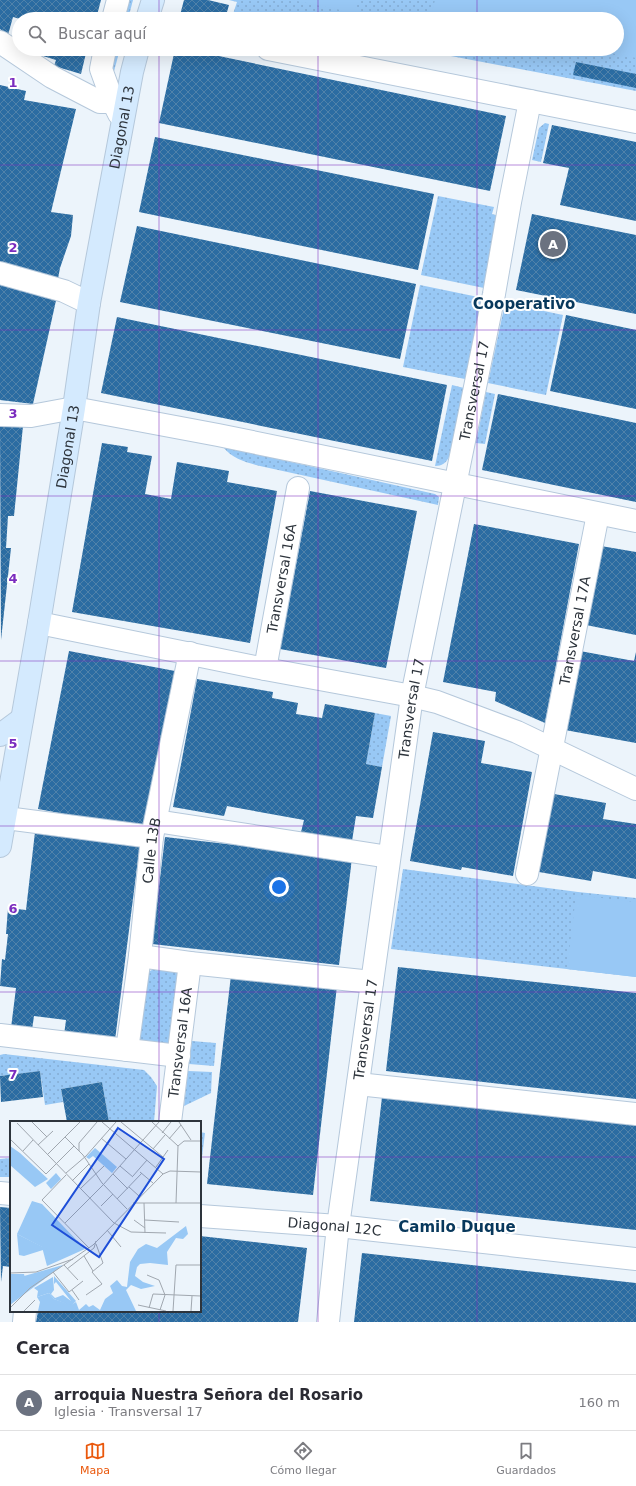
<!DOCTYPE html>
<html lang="es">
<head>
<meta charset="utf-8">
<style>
  :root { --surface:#fff; --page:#f7f7f7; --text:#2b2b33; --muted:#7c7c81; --line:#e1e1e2; --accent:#ea580c }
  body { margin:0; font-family:"DejaVu Sans",sans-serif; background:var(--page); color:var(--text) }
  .you { position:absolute; left:279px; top:887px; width:14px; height:14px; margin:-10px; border:3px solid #fff; border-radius:50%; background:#1a73e8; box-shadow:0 0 0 6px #1a73e833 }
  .badge { display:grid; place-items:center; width:26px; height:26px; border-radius:50%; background:var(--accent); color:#fff; font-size:13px; font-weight:700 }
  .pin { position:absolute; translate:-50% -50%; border:2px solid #fff; box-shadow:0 1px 4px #0006 }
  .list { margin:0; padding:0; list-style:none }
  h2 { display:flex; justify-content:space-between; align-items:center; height:52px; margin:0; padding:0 16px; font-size:17px }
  h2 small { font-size:13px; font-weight:400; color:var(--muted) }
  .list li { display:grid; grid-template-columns:26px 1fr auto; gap:12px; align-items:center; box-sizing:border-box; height:56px; padding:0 16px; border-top:1px solid var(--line) }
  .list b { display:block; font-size:15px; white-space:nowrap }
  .list p { margin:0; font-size:13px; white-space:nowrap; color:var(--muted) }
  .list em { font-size:13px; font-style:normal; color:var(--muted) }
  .icon { flex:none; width:22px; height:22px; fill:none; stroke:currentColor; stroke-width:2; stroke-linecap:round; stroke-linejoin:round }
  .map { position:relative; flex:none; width:636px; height:1322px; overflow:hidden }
  .search { position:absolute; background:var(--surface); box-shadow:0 4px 16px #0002; left:12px; right:12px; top:12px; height:44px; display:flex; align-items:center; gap:10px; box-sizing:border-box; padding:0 14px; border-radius:22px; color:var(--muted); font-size:15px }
  .sheet { height:108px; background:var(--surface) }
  nav { display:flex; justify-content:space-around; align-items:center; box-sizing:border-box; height:56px; border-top:1px solid var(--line); background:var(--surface); font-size:11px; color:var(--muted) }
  nav a { display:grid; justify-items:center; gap:2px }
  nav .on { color:var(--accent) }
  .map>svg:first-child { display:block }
</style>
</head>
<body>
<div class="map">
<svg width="636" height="1322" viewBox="0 0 636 1322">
  <defs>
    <pattern id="green-dots" width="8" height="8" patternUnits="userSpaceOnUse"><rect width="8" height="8" fill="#98c8f5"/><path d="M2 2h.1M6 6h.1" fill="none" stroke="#83acd3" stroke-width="1.8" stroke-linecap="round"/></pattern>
    <pattern id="building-cross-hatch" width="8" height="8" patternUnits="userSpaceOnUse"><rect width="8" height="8" fill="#2b6ca2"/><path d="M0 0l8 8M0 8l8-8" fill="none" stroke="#5082aa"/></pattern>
  </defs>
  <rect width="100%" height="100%" fill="#ecf4fb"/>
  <g fill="url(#green-dots)">
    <polygon points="128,0 133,0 128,19 123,19"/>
    <polygon points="229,0 636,0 636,91 414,49 617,49 617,19 257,19 233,14 237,2"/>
    <polygon points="116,49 120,49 113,75 112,69"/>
    <polygon points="545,123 549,124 541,162 532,160 539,128"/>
    <polygon points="438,196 494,207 492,214 499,216 484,288 421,275"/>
    <polygon points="420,285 483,298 465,379 403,367"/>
    <polygon points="505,303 563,315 546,395 488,383"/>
    <path d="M 452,385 L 464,388 L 449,457 C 446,463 442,466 435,466 Z"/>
    <polygon points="486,392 495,394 485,444 476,443"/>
    <path d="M 223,447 L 435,494 L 439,497 L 438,505 L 260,466 C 245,462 233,459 223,447 Z"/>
    <polygon points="375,713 391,716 382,767 366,764"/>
    <polygon points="403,869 578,892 636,898 636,977 391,949"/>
    <polygon points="154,969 176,971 178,973 170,1043 164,1046 141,1043 139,1039 148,972"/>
    <polygon points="192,1041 216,1043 214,1066 189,1064"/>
    <polygon points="4,1054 144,1070 151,1077 157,1086 154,1122 109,1122 102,1082 61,1089 63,1102 45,1105 40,1071 0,1076 0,1055"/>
    <polygon points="188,1071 212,1072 211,1093 184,1106"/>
    <polygon points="200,1132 205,1133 200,1173"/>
    <polygon points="11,1158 11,1177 0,1177 0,1159"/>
  </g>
  <g fill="#98c8f5">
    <polygon points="292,0 357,0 355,13"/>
    <polygon points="435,0 636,0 636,58 591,49 617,49 617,19 448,19 431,15"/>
    <polygon points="576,895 636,902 636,977 567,969"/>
  </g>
  <g fill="url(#building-cross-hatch)">
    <polygon points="0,0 101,0 96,19 20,19 13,17 8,35 0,29"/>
    <polygon points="184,0 208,0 229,5 225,19 198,19 180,15"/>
    <polygon points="31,49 87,49 81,74 54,66 56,60 30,52"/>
    <polygon points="175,49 185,49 506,116 490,191 159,123"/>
    <polygon points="576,62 636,74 636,88 573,75"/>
    <polygon points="0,85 26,91 24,100 76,109 51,212 73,215 71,236 60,268 57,284 0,269"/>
    <polygon points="552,125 636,142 636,221 560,205 569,168 543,163"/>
    <polygon points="155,137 434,194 418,270 139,212"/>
    <polygon points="532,214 636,235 636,314 516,290"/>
    <polygon points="137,226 416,284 400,359 120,302"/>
    <polygon points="0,283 57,296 33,404 0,400"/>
    <polygon points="566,315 636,330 636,409 550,391"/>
    <polygon points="117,317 447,385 432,461 101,393"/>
    <polygon points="498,394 636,423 636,502 482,470"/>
    <polygon points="0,425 23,426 14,516 8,516 6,548 11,548 1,640"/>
    <polygon points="102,443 128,447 127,452 152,456 145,494 171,499 177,462 229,471 227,482 277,491 250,643 72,612"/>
    <polygon points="310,491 417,511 386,668 280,649"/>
    <polygon points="474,524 579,544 545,723 495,701 496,692 443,682"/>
    <polygon points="601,546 636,552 636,635 586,625"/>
    <polygon points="69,651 175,671 144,829 38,809"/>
    <polygon points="580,651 634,661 636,652 636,743 565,730"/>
    <polygon points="197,679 273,692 272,698 298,703 296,714 322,718 325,704 375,713 366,764 382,767 373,818 356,816 352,841 301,832 304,820 227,806 224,816 173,807"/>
    <polygon points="433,732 485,741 481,763 532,772 513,876 462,867 461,870 410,861"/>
    <polygon points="554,794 606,803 603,819 636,824 636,879 593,871 591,881 539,872"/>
    <polygon points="35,832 140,844 115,1040 64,1035 66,1020 34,1016 32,1030 11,1028 16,988 0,986 2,959 5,960 8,934 6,934 8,908 26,910"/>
    <polygon points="165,837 352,858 339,965 152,944"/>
    <polygon points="398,967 636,993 636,1099 386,1071"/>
    <polygon points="231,975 337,986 313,1195 207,1184"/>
    <polygon points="40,1071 43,1097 1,1102 0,1076"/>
    <polygon points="102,1082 109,1122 67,1122 61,1089"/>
    <polygon points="382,1097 636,1125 636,1230 370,1201"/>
    <polygon points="0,1207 11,1208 11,1267 3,1266 1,1282"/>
    <polygon points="200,1236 307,1248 298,1322 36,1322 38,1311 200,1311"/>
    <polygon points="362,1253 636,1283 636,1322 354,1322"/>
  </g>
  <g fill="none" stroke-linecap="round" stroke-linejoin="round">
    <g stroke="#b5c8db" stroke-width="24">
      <g id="minor">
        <polyline points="113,19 118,0"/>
        <polyline points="0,42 52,77 100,102 113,102"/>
        <polyline points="105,49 101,69 113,102 119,114"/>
        <polyline points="268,49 636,122"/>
        <polyline points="0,273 64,291 89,303"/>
        <polyline points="0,415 31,416 74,408 218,435 636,521"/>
        <polyline points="39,623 265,669 412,696 437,702 517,732 636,789"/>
        <path id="s1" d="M 265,669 L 298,488"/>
        <polyline points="6,818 152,837"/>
        <polyline points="156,821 389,857"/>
        <path id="s2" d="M 527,874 L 598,514"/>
        <polyline points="140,956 190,963 372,982"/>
        <polyline points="0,1035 179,1056"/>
        <path id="s3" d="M 127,1050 L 140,956 L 152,837 L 190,653"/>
        <polyline points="358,1084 636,1114"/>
        <path id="s4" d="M 170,1122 L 190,963"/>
        <polyline points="0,1193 11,1194"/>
        <path id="s5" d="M 200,1216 L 338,1226 L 636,1259"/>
        <polyline points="24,1322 25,1311"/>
        <path id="s6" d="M 328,1322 L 338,1226 L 412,696 L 494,294 L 510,202 L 530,101"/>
      </g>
    </g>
    <g stroke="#b5c8db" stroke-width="24">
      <g id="secondary">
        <polyline points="147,19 153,0"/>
        <polyline points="0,735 22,719"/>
        <path id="s7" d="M 0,846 L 39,623 L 74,408 L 89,303 L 132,72 L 138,49"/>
      </g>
    </g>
    <use href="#minor" stroke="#fff" stroke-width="22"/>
    <use href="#secondary" stroke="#d4eafe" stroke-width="22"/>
  </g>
  <path fill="none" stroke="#7b2cbf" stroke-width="1" stroke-opacity="0.55" d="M 159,0 L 159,19M 318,0 L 318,19M 477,0 L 477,19M 159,49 L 159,1122M 318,49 L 318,1322M 477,49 L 477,1322M 0,165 L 636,165M 0,330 L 636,330M 0,496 L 636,496M 0,661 L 636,661M 0,826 L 636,826M 0,992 L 636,992M 0,1157 L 11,1157M 200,1157 L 636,1157M 159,1311 L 159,1322"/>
  <g text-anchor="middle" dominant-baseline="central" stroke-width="4" stroke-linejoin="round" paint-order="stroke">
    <g font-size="14" fill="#2d343c" stroke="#fff">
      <text stroke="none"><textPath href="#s7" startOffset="729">Diagonal 13</textPath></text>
      <text stroke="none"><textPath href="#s6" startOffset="943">Transversal 17</textPath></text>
      <text stroke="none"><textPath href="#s7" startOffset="405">Diagonal 13</textPath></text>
      <text stroke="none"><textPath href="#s1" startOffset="92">Transversal 16A</textPath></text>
      <text stroke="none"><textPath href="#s2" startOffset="248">Transversal 17A</textPath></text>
      <text stroke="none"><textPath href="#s6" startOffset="619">Transversal 17</textPath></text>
      <text stroke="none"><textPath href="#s3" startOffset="201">Calle 13B</textPath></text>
      <text stroke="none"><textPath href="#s6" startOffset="295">Transversal 17</textPath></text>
      <text stroke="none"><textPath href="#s4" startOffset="80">Transversal 16A</textPath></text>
      <text stroke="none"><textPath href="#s5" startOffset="135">Diagonal 12C</textPath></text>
    </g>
    <g font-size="15" font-weight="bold" fill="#08385c" stroke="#fff">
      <text x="524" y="304">Cooperativo</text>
      <text x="457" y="1227">Camilo Duque</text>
    </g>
  </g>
  <g transform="translate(10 1121)">
    <rect width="191" height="191" fill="#ecf4fb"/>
    <path d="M 85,27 L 107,46 L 102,52 L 83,35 L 79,38 L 76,36 ZM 22,80 L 32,83 L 75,128 L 37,145 L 32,126 L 7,113 ZM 53,144 L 0,184 L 0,167 L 14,155 ZM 44,155 L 66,180 L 61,185 L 44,178 L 39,172 L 27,176 L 28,170 L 24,167 L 43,156 L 44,169 L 41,173 L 45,177 L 53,174 L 61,180 L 46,161 L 44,163 Z" fill="#98c8f5"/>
    <path d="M 0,25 L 10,32 L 38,58 L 25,66 L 0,44 ZM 176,105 L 178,113 L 173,118 L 166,117 L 157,131 L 158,144 L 140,142 L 130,143 L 127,146 L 125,155 L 133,161 L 145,165 L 131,168 L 121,164 L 116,169 L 126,190 L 28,190 L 30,181 L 27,176 L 39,172 L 44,178 L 61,184 L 66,181 L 69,189 L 76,183 L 79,186 L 83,184 L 90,189 L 95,178 L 103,172 L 100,165 L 107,159 L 112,165 L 117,166 L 120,141 L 128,128 L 136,123 L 147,127 ZM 7,113 L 33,126 L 33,129 L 14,135 L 9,134 Z" fill="#98c8f5"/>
    <path d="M 0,153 L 14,153 L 15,157 L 0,168 Z" fill="#98c8f5"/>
    <path d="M 46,52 L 51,58 L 41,68 L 36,62 ZM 32,86 L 58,113 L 40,131 L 14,104 ZM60 124a5 5 0 1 1 10 0a5 5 0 1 1-10 0Z" fill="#98c8f5"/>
    <path fill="none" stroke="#a0a7af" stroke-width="1" d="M 22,1 L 37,16M 92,1 L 153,53M 111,1 L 153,36M 142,1 L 168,25M 169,1 L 181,19M 7,2 L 104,102 L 121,111 L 156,112M 152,12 L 161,1M 55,16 L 73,34 L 92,62 L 117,88M 91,17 L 116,38M 0,18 L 36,53 L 64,25M 159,18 L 171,4M 28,24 L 43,10M 168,25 L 174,20 L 191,20M 143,28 L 155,14M 13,30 L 23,19M 69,30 L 69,22 L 87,1M 38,33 L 70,1M 110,45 L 123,56M 146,46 L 158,29M 130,51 L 143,62M 56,52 L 76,35 L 106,1M 103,53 L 118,68M 56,54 L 32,79 L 79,127M 123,55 L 137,39M 62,60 L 79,43M 119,66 L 129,75M 70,68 L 94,45M 107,78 L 132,52M 123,82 L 191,82M 134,82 L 135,112M 166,82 L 168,25M 91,85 L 103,73M 124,99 L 135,107M 135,99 L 169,101M 55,102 L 93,64 L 149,1M 97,109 L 111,126M 74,135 L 83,150M 54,144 L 68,159M 57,148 L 84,127 L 86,120M 43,151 L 59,171 L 73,160M 0,152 L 26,151 L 63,138M 137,154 L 149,159 L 155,174 L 150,189M 62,169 L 69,179M 76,174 L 92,163 L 82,151 L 93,142 L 86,123M 128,184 L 156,190M 0,187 L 20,167 L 83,124 L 153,53 L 160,50 L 191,51M 139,187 L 143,173 L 191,175M 14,190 L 25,179M 163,190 L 166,144 L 191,144M 181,190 L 182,175"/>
    <path fill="#1d4ed8" fill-opacity="0.15" stroke="#1d4ed8" stroke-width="2" d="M 108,7 L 154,38 L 89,136 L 42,104 Z"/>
    <rect width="191" height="191" fill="none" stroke="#2d343c" stroke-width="2"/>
  </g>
  <g font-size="13" text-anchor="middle" font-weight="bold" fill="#7b2cbf" stroke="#fff" stroke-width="4" stroke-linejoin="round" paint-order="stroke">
    <text x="13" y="87">1</text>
    <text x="13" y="252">2</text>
    <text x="13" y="418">3</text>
    <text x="13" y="583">4</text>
    <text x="13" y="748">5</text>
    <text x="13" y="913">6</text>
    <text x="13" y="1079">7</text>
  </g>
</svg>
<div class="you"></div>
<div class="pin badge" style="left:553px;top:244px;background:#6b7280">A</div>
<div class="search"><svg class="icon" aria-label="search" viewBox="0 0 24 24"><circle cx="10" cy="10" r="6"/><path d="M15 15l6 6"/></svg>Buscar aquí</div>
</div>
<section class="sheet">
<h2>Cerca<small></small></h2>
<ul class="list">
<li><span class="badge" style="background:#6b7280">A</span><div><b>arroquia Nuestra Señora del Rosario</b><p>Iglesia · Transversal 17</p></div><em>160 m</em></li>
</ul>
</section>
<nav>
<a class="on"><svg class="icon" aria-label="map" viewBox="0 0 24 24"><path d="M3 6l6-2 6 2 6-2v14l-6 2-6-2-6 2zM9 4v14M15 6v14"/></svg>Mapa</a>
<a><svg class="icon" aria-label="directions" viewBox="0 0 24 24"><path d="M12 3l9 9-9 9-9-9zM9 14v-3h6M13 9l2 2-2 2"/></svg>Cómo llegar</a>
<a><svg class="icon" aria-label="saved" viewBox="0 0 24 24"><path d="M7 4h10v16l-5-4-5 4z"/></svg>Guardados</a>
</nav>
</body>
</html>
